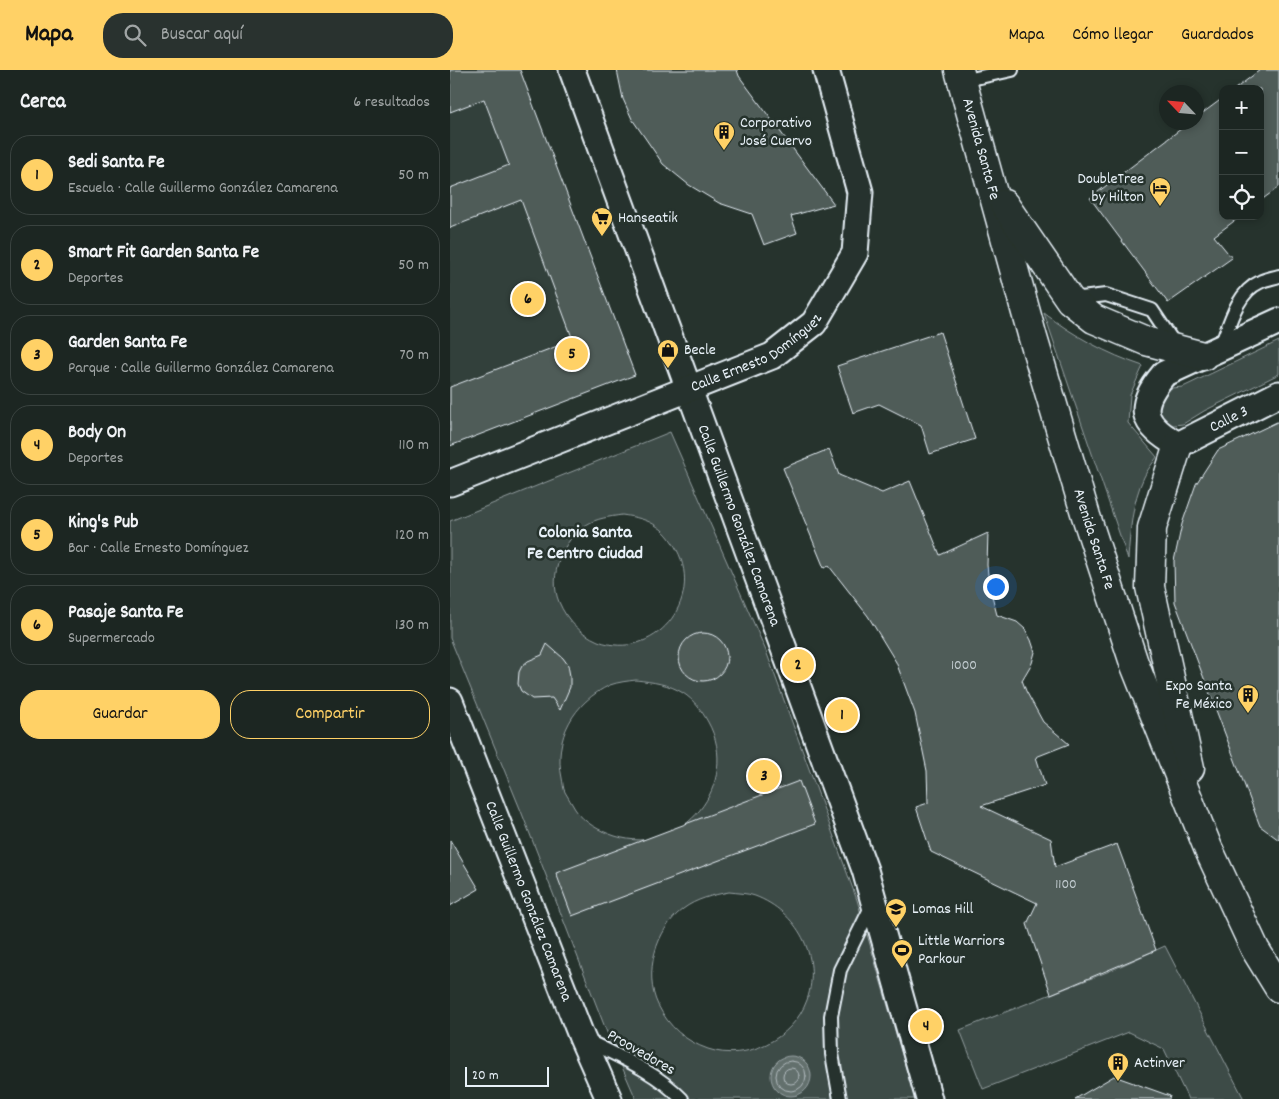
<!DOCTYPE html>
<html lang="es">
<head>
<meta charset="utf-8">
<style>
  :root { --surface:#1c2622; --page:#29322f; --text:#f1f3f6; --muted:#a0a5a5; --line:#3a4340; --accent:#ffd166 }
  body { margin:0; font-family:Dekko,sans-serif; background:var(--page); color:var(--text) }
  .controls { position:absolute; right:15px; top:15px; display:grid; overflow:hidden; border-radius:10px; box-shadow:0 2px 8px #0003 }
  .controls button { width:45px; height:45px; display:grid; place-items:center; padding:0; border:0; border-bottom:1px solid var(--line); background:var(--surface); color:var(--text); font:25px sans-serif }
  .compass { position:absolute; left:709px; top:15px; width:45px; height:45px; border-radius:50%; background:var(--surface); box-shadow:0 2px 8px #0003; rotate:296deg }
  .scale { position:absolute; left:15px; bottom:12px; width:84px; box-sizing:border-box; padding-left:5px; border:2px solid #e8f1f8; border-top:0; font-size:14px; line-height:18px; white-space:nowrap; color:#e8f1f8; -webkit-text-stroke:4px #26332d; paint-order:stroke }
  .you { position:absolute; left:545px; top:516px; width:18px; height:18px; margin:-12px; border:4px solid #fff; border-radius:50%; background:#1a73e8; box-shadow:0 0 0 8px #1a73e833 }
  .badge { display:grid; place-items:center; width:32px; height:32px; border-radius:50%; background:var(--accent); color:#111; font-size:16px; font-weight:700 }
  .pin { position:absolute; translate:-50% -50%; border:2px solid #fff; box-shadow:0 1px 5px #0006 }
  .list { margin:0; padding:0; list-style:none }
  h2 { display:flex; justify-content:space-between; align-items:center; height:65px; margin:0; padding:0 20px; font-size:21px }
  h2 small { font-size:16px; font-weight:400; color:var(--muted) }
  .list li { display:grid; grid-template-columns:32px 1fr auto; gap:15px; align-items:center; box-sizing:border-box; height:80px; margin:0 10px 10px; padding:0 10px; border:1px solid var(--line); border-radius:20px }
  .list b { display:block; font-size:19px; white-space:nowrap }
  .list p { margin:0; font-size:16px; white-space:nowrap; color:var(--muted) }
  .list em { font-size:16px; font-style:normal; color:var(--muted) }
  .actions { display:flex; gap:10px; padding:15px 20px }
  .actions a { flex:1; padding:11px 0; border:1px solid var(--accent); border-radius:20px; text-align:center; font-size:18px; color:var(--accent) }
  .actions .main { background:var(--accent); color:#111 }
  .icon { flex:none; width:28px; height:28px; fill:none; stroke:currentColor; stroke-width:2; stroke-linecap:round; stroke-linejoin:round }
  .map { position:relative; flex:none; width:829px; height:1029px; overflow:hidden }
  header { display:flex; align-items:center; gap:30px; box-sizing:border-box; height:70px; padding:0 25px; background:var(--accent); color:#111 }
  header strong { font-size:24px }
  nav { display:flex; gap:28px; margin-inline-start:auto; font-size:18px }
  .search { width:350px; height:45px; background:var(--page); display:flex; align-items:center; gap:12px; box-sizing:border-box; padding:0 18px; border-radius:20px; color:var(--muted); font-size:19px }
  main { display:flex }
  aside { flex:1; background:var(--surface) }
  .map>svg:first-child { display:block }
</style>
</head>
<body>
<header>
<strong>Mapa</strong>
<div class="search"><svg class="icon" aria-label="search" viewBox="0 0 24 24"><circle cx="10" cy="10" r="6"/><path d="M15 15l6 6"/></svg>Buscar aquí</div>
<nav><a>Mapa</a><a>Cómo llegar</a><a>Guardados</a></nav>
</header>
<main>
<aside>
<h2>Cerca<small>6 resultados</small></h2>
<ul class="list">
<li><span class="badge">1</span><div><b>Sedi Santa Fe</b><p>Escuela · Calle Guillermo González Camarena</p></div><em>50 m</em></li>
<li><span class="badge">2</span><div><b>Smart Fit Garden Santa Fe</b><p>Deportes</p></div><em>50 m</em></li>
<li><span class="badge">3</span><div><b>Garden Santa Fe</b><p>Parque · Calle Guillermo González Camarena</p></div><em>70 m</em></li>
<li><span class="badge">4</span><div><b>Body On</b><p>Deportes</p></div><em>110 m</em></li>
<li><span class="badge">5</span><div><b>King's Pub</b><p>Bar · Calle Ernesto Domínguez</p></div><em>120 m</em></li>
<li><span class="badge">6</span><div><b>Pasaje Santa Fe</b><p>Supermercado</p></div><em>130 m</em></li>
</ul>
<div class="actions"><a class="main">Guardar</a><a>Compartir</a></div>
</aside>
<div class="map">
<svg width="829" height="1029" viewBox="0 0 829 1029">
  <rect width="100%" height="100%" fill="#26332d"/>
  <filter id="ink" filterUnits="userSpaceOnUse"><feTurbulence type="fractalNoise" baseFrequency=".02" numOctaves="2"/><feDisplacementMap in="SourceGraphic" scale="10" xChannelSelector="R" yChannelSelector="G"/><feConvolveMatrix kernelMatrix="1 2 1 2 8 2 1 2 1" color-interpolation-filters="sRGB"/></filter>
  <g filter="url(#ink)">
    <polygon fill="#333f3a" points="0,0 70,0 185,305 0,376"/>
    <g fill="#3e4b47" stroke="#939ea0" fill-rule="evenodd">
      <path d="M 594,243 C 624,266 657,284 693,296 L 680,325 L 678,353 L 707,387 C 703,393 697,400 694,407 C 682,432 680,462 678,489 Z"/>
      <polygon points="829,271 829,304 754,341 733,354 716,356 703,334 710,319 733,317"/>
      <path d="M 220,362 L 316,581 L 407,830 L 465,1029 L 186,1029 L 156,960 L 71,741 L 0,568 L 0,451 ZM 172,445 C 185,447 197,449 208,457 C 216,462 222,471 227,480 C 254,531 204,592 148,571 C 130,563 117,551 109,532 C 98,506 112,470 136,455 C 147,448 159,447 172,445 ZM 186,610 C 203,612 219,614 233,623 C 244,630 252,641 258,652 C 292,713 233,788 165,766 C 150,761 134,753 125,739 C 122,733 118,728 115,722 C 113,718 113,713 112,708 C 103,668 124,632 160,615 C 168,612 178,611 186,610 ZM 279,822 C 287,823 297,823 305,826 C 347,842 372,886 357,930 C 343,969 296,992 258,979 C 235,971 219,957 208,935 C 193,904 206,859 233,839 C 246,829 263,825 279,822 Z"/>
      <polygon points="715,876 794,1029 738,1029 714,979 679,962 533,1019 510,960 657,902"/>
    </g>
    <circle fill="#636f6d" stroke="#98a3a5" cx="341" cy="1006" r="20"/>
    <g fill="none" stroke-linecap="round" stroke-linejoin="round">
      <g stroke="#b3bdc0" stroke-width="1">
        <circle cx="341" cy="1006" r="15"/>
        <circle cx="341" cy="1006" r="8"/>
      </g>
    </g>
    <g fill="#505c59" stroke="#e8f1f8">
      <polygon points="0,0 70,0 185,305 0,376 0,317 123,270 71,130 0,158 0,118 59,95 34,29 0,42"/>
      <polygon points="167,0 287,0 289,6 384,134 341,146 347,163 314,175 302,144 269,133 239,115 213,94 182,49 173,29"/>
      <polygon points="810,0 829,0 829,117 810,131 810,19 785,19"/>
      <polygon points="773,28 773,146 791,146 764,166 782,188 718,233 640,128 740,52 746,52 746,48"/>
      <polygon points="490,262 525,369 480,384 471,355 429,334 403,343 387,296"/>
      <polygon points="829,351 829,770 810,756 725,532 724,491 732,454 746,414 768,380"/>
      <polygon points="379,379 389,405 432,423 460,411 490,485 538,463 537,495 539,514 547,545 567,552 575,559 581,570 585,582 582,593 572,610 576,621 593,652 619,674 586,687 595,715 531,736 601,769 605,797 667,774 706,880 601,924 577,854 587,833 481,782 466,737 478,733 477,701 465,643 455,616 446,592 418,546 379,496 374,498 333,398"/>
      <circle cx="253" cy="587" r="24"/>
      <polygon points="97,574 113,588 118,595 120,606 120,617 110,640 102,628 82,629 71,621 68,614 69,602 72,596 78,591 92,585"/>
      <polygon points="349,711 365,754 122,846 106,803"/>
      <polygon points="0,770 29,819 0,836"/>
      <polygon points="664,1006 720,1026 719,1029 625,1029"/>
    </g>
    <g fill="none" stroke-linecap="round" stroke-linejoin="round">
      <g stroke="#e8f1f8" stroke-width="16">
        <g id="lane">
          <polyline points="512,11 562,0"/>
          <polyline points="623,229 656,225 702,240 726,276"/>
          <path d="M 771,276 C 779,255 787,222 810,212 C 815,209 823,208 829,206"/>
          <path d="M 136,970 C 170,987 206,1002 232,1029"/>
          <polyline points="390,1029 382,984 381,946 390,900 423,833"/>
        </g>
      </g>
      <g stroke="#e8f1f8" stroke-width="29">
        <g id="street">
          <path id="s1" d="M 122,0 L 415,800 L 479,1029"/>
          <path id="s2" d="M 829,251 L 714,304 C 686,337 691,354 728,375 L 829,324"/>
          <path id="s3" d="M 0,413 L 322,286 L 364,253 L 405,183 L 410,122 L 376,0"/>
          <path id="s4" d="M 0,631 L 132,968 L 159,1029"/>
        </g>
      </g>
      <g stroke="#e8f1f8" stroke-width="31">
        <g id="secondary">
          <path id="s5" d="M 509,0 L 583,268 L 636,446 L 684,593 L 758,778 L 805,879 L 829,918"/>
          <polyline points="554,134 620,230 644,249 696,271 753,286"/>
          <polyline points="728,375 702,458 700,517 740,698"/>
        </g>
      </g>
      <use href="#lane" stroke="#26332d" stroke-width="12"/>
      <use href="#street" stroke="#26332d" stroke-width="25"/>
      <use href="#secondary" stroke="#26332d" stroke-width="28"/>
    </g>
  </g>
  <defs>
    <g id="building-pin" transform="scale(1.125)"><path d="M0 17L-7.5 6A9.5 9.5 0 1 1 7.5 6Z" fill="#ffd166" stroke="#26332d"/><path d="M-4-6H4V6H1V3H-1V6H-4ZM-2.5-4.3h1.7v1.8h-1.7ZM.8-4.3h1.7v1.8H.8ZM-2.5-1h1.7V.8h-1.7ZM.8-1h1.7V.8H.8Z" fill="#111"/></g>
    <g id="hotel-pin" transform="scale(1.125)"><path d="M0 17L-7.5 6A9.5 9.5 0 1 1 7.5 6Z" fill="#ffd166" stroke="#26332d"/><path d="M-6-4.5h1.5V1H6V5H4.5V3h-9V5H-6ZM-4 0a1.8 1.8 0 1 1 3.6 0ZM.5 0V-2.5h3Q6-2.5 6 0Z" fill="#111"/></g>
    <g id="supermarket-pin" transform="scale(1.125)"><path d="M0 17L-7.5 6A9.5 9.5 0 1 1 7.5 6Z" fill="#ffd166" stroke="#26332d"/><path d="M-6-5.5h2.5l.6 2H6L4.5 2H-2.5L-4.4-4H-6ZM-1.5 3.2a1.3 1.3 0 1 0 .1 0ZM3 3.2a1.3 1.3 0 1 0 .1 0Z" fill="#111"/></g>
    <g id="shop-pin" transform="scale(1.125)"><path d="M0 17L-7.5 6A9.5 9.5 0 1 1 7.5 6Z" fill="#ffd166" stroke="#26332d"/><path d="M-5-2.5h2.3a2.7 3.5 0 0 1 5.4 0H5L5.5 6h-11ZM-1.5-2.5h3a1.5 2.3 0 0 0-3 0Z" fill="#111"/></g>
    <g id="school-pin" transform="scale(1.125)"><path d="M0 17L-7.5 6A9.5 9.5 0 1 1 7.5 6Z" fill="#ffd166" stroke="#26332d"/><path d="M0-5L7-2L0 1L-7-2ZM-4 1L0 2.5L4 1V4Q0 6-4 4Z" fill="#111"/></g>
    <g id="stadium-pin" transform="scale(1.125)"><path d="M0 17L-7.5 6A9.5 9.5 0 1 1 7.5 6Z" fill="#ffd166" stroke="#26332d"/><path d="M0-5a6.5 5 0 1 0 0 10a6.5 5 0 1 0 0-10ZM-3.5-1.8h7v3.6h-7Z" fill="#111"/></g>
  </defs>
  <g fill-rule="evenodd">
    <use href="#building-pin" x="274" y="62"/>
    <use href="#hotel-pin" x="710" y="118"/>
    <use href="#supermarket-pin" x="152" y="148"/>
    <use href="#shop-pin" x="218" y="280"/>
    <use href="#building-pin" x="798" y="625"/>
    <use href="#school-pin" x="446" y="839"/>
    <use href="#stadium-pin" x="452" y="880"/>
    <use href="#building-pin" x="668" y="993"/>
  </g>
  <g text-anchor="middle" dominant-baseline="central" stroke-width="5" stroke-linejoin="round" paint-order="stroke">
    <g font-size="14" fill="#c2ccd0">
      <text x="514" y="596">1000</text>
      <text x="616" y="815">1100</text>
    </g>
    <g font-size="16" fill="#e8f1f8" stroke="#26332d" text-anchor="start">
      <text x="290" y="53">Corporativo<tspan x="290" dy="18">José Cuervo</tspan></text>
      <text x="694" y="109" text-anchor="end">DoubleTree<tspan x="694" dy="18">by Hilton</tspan></text>
      <text x="168" y="148">Hanseatik</text>
      <text x="234" y="280">Becle</text>
      <text x="782" y="616" text-anchor="end">Expo Santa<tspan x="782" dy="18">Fe México</tspan></text>
      <text x="462" y="839">Lomas Hill</text>
      <text x="468" y="871">Little Warriors<tspan x="468" dy="18">Parkour</tspan></text>
      <text x="684" y="993">Actinver</text>
    </g>
    <g font-size="16" fill="#e8f1f8" stroke="#26332d">
      <text stroke="none"><textPath href="#s5" startOffset="82">Avenida Santa Fe</textPath></text>
      <text stroke="none"><textPath href="#s3" startOffset="334">Calle Ernesto Domínguez</textPath></text>
      <text stroke="none"><textPath href="#s2" startOffset="274">Calle 3</textPath></text>
      <text stroke="none"><textPath href="#s1" startOffset="485">Calle Guillermo González Camarena</textPath></text>
      <text stroke="none"><textPath href="#s5" startOffset="488">Avenida Santa Fe</textPath></text>
      <text stroke="none"><textPath href="#s4" startOffset="215">Calle Guillermo González Camarena</textPath></text>
      <text transform="translate(191 983) rotate(30)">Proovedores</text>
    </g>
    <g font-size="18" font-weight="bold" fill="#e8f1f8" stroke="#26332d">
      <text x="135" y="463">Colonia Santa<tspan x="135" dy="21">Fe Centro Ciudad</tspan></text>
    </g>
  </g>
</svg>
<div class="controls">
<button>+</button>
<button>−</button>
<button><svg class="icon" aria-label="locate" viewBox="0 0 24 24"><circle cx="12" cy="12" r="6"/><path d="M12 2v4M12 18v4M2 12h4M18 12h4"/></svg></button>
</div>
<svg class="compass" viewBox="-18 -18 36 36"><path d="M0-13l5 13h-10z" fill="#e53935"/><path d="M0 13l5-13h-10z" fill="#a0a5a5"/></svg>
<div class="scale">20 m</div>
<div class="you"></div>
<div class="pin badge" style="left:392px;top:645px">1</div>
<div class="pin badge" style="left:348px;top:595px">2</div>
<div class="pin badge" style="left:314px;top:706px">3</div>
<div class="pin badge" style="left:476px;top:956px">4</div>
<div class="pin badge" style="left:122px;top:284px">5</div>
<div class="pin badge" style="left:78px;top:229px">6</div>
</div>
</main>
</body>
</html>
